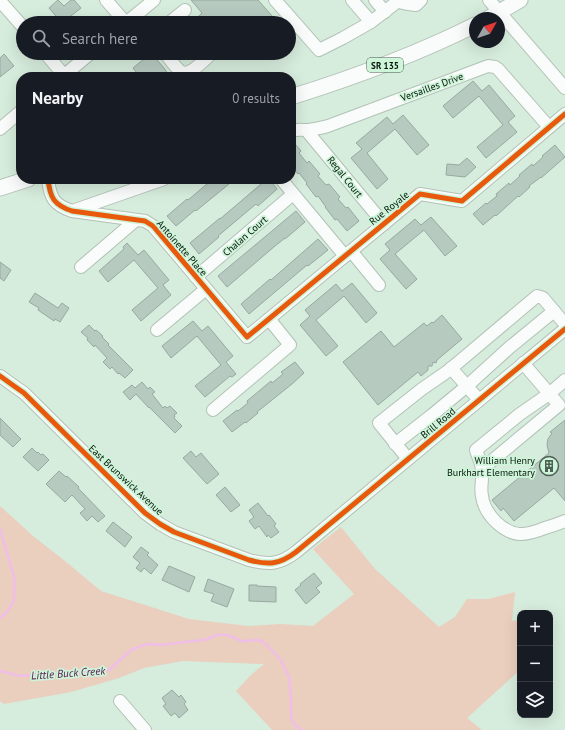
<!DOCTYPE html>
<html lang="en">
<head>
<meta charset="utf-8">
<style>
  :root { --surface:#171b24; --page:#20242c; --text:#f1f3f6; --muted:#9ea1a6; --line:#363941 }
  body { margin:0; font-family:"PT Sans",sans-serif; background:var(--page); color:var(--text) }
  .controls { position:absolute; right:12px; bottom:12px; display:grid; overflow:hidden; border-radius:8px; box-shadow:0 4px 16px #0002 }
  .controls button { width:36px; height:36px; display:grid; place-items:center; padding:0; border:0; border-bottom:1px solid var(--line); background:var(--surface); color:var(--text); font:20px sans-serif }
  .compass { position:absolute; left:469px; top:12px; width:36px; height:36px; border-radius:50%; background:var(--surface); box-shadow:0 4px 16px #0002; rotate:50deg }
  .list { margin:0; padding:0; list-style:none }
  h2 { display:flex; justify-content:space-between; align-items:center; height:52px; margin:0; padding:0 16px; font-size:17px }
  h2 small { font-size:13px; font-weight:400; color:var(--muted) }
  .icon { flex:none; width:22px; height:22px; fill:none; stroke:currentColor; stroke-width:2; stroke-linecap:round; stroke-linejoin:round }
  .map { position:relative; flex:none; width:565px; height:730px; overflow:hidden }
  .search { position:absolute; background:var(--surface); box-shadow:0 4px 16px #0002; left:16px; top:16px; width:280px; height:44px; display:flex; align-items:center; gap:10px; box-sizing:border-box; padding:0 14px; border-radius:22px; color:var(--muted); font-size:15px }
  .panel { position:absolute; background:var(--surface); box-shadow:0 4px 16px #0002; left:16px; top:72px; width:280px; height:112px; border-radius:16px }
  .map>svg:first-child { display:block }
</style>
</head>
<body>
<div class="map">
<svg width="565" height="730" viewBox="0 0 565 730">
  <rect width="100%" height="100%" fill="#d6ecdc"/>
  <polygon fill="#eacebe" points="0,506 33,536 65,561 101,591 189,619 248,626 281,624 313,626 354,594 313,549 341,527 375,569 439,627 455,617 467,599 489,599 515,592 512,621 520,619 520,670 467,718 482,730 272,730 236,691 250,676 264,664 183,661 144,668 119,678 71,692 4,704 0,701"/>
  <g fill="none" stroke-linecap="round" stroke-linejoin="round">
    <g stroke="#f1bee7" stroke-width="2.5">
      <polyline points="0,529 15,580 14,600 7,612 0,618"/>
      <polyline points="0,671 21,676 52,673 77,673 109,670 131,650 147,644 161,645 193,641 205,640 217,635 228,635 241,641 260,640 267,645 281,660 289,677 291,700 291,718 295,725 302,730"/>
    </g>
  </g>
  <g fill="#b7cac0" stroke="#97a9a0">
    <polygon points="58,0 64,6 71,0 74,0 81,8 62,23 49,8"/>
    <polygon points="191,0 258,0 273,17 266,23 191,23 202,13"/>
    <polygon points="151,53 164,68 170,77 140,77 133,68"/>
    <polygon points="4,54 14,66 0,77 0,58"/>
    <polygon points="473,81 482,91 489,85 515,116 508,122 517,132 486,158 477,147 503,125 479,96 453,118 443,106"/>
    <polygon points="403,115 429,145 417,155 395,129 367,153 388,179 377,189 351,158 362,149 356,143 387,117 393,124"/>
    <polygon points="291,139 301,151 299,153 307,163 309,161 320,174 318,176 326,185 329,184 340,197 338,199 346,208 348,207 359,221 347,231 337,219 335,220 325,207 326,207 318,196 316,197 306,184 307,183 299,173 298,174 291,166"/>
    <polygon points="555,145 565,157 541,178 541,177 529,186 530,187 519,197 518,196 496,216 495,215 483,225 473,214 486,203 487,204 497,196 496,194 509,183 510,185 520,176 519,175 532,164 533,166 543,157 542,156"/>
    <polygon points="467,158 476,167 465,177 446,175 447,164 459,165"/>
    <polygon points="213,179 235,179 196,211 195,210 176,226 167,216 187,199 188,200"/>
    <polygon points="267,179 269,179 277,189 258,206 256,204 218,236 219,237 199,254 190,243 220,218 220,219"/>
    <polygon points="296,211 305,222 285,239 285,238 275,246 227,287 218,276"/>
    <polygon points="431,217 457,246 445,256 424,230 395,254 417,279 406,289 380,259 390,250 385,244 415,219 421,225"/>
    <polygon points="318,239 328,250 308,266 307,265 249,314 241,304 270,279 271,280"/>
    <polygon points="127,243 138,255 144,250 169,280 163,285 171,295 141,321 132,310 158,288 134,260 108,282 99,271 124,249 123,247"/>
    <polygon points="0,262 11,270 4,281 0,278"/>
    <polygon points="352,283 377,313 366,323 344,296 316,320 338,346 326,356 300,325 310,316 305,310 336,284 342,291"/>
    <polygon points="35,293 58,308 62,303 69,308 60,322 55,319 54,321 38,310 39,308 29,302"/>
    <polygon points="442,315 462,339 437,360 436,363 433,362 432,366 428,366 428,370 421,376 418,372 378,405 343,362 381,331 394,347 424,323 427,326 432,322 433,323"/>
    <polygon points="193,321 202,331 208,326 233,356 226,362 236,374 232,377 230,376 205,397 195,386 221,365 197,336 171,358 162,346"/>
    <polygon points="89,325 95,331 96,330 103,336 102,337 109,344 108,345 133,370 125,378 119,373 118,374 112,367 110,369 103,362 107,358 95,345 94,347 87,340 88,338 81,332"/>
    <polygon points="295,362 304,373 292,384 257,412 258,413 246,423 245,422 232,432 223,421 237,410 238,411 248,403 247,401 271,381 272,383 283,374 281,372"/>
    <polygon points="142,382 148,389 150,387 155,392 152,394 163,408 165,406 167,408 170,406 177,413 174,415 175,416 174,418 182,426 175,433 149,407 149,408 136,394 130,400 123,392 132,385 135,388"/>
    <polygon points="0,418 21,439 13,447 0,435"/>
    <polygon points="565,420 565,501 554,488 514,521 503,508 501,511 492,500 549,453 547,445 548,439 552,433 550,432"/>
    <polygon points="32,448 37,453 38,452 41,455 43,454 49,460 38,471 23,457"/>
    <polygon points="191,451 196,457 201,453 219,474 207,484 183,458"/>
    <polygon points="59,471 66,477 67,476 79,487 78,488 105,516 98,522 92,516 87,521 80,513 85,509 72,495 65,502 46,484"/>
    <polygon points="225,487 240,505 231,512 216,495"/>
    <polygon points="258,503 268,516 269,515 276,524 274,526 279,532 271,538 268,535 267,537 259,526 255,529 249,521 254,517 249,510"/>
    <polygon points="113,522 132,537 125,547 106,531"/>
    <polygon points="141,547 149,553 147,555 158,565 151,574 144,568 141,572 136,568 140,563 133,557"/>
    <polygon points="169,566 195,577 189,592 162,580"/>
    <polygon points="314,573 322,583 316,588 320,592 306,604 295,590 301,585 300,584"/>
    <polygon points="208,579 234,589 227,607 211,601 214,594 204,591"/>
    <polygon points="249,585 257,585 257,586 276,587 276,602 249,601"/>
    <polygon points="172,690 179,697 181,695 186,702 184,704 188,710 179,718 175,713 171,716 163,706 166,704 162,698"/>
  </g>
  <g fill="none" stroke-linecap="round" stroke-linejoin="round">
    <g stroke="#b2c2b7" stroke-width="14">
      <g id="minor">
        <polyline points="106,0 126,23"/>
        <polyline points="275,0 319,50 343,38 371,22 397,2"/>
        <polyline points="352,0 371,22"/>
        <polyline points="375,0 385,12"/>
        <path d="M 396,0 C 401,4 409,4 416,5 L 421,0"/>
        <polyline points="489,0 565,88"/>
        <polyline points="0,1 23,27"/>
        <polyline points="126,23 154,0"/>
        <polyline points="169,23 185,10"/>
        <polyline points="45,53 64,75 65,77"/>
        <path d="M 165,53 C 169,58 175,67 180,71 C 189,78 205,59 212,53"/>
        <polyline points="62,77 91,53"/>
        <polyline points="0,129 21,111"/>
        <polyline points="306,130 384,224"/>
        <path d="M 291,131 C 297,129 302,130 308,130 C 315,129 321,128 328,126 L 488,66 L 495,67 L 498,69 L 549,127"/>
        <path d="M 48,179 C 50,198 54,205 72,211 L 145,221 L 153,226 L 247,337 L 420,194 L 462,201 L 565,114"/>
        <polyline points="281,179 345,256"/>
        <polyline points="75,210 164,179"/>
        <polyline points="351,251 379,285"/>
        <polyline points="81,267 136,220"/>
        <polyline points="196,277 293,194"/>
        <polyline points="157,330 206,289"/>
        <polyline points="451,368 479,400"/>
        <path d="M 0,376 L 14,386 L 24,393 L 145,513 L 160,524 L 174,532 L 249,560 C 268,565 279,565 296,552 L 565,329"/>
        <path d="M 565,380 L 549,394 L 520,414 L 476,450 C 478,457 482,464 482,471 C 483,479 480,488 482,496 C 483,505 489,515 496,522 C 513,538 525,536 545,528 C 552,526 558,524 565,521"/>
        <polyline points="213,410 290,345 269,319"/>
        <polyline points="395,444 432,415 467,386 510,347 554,311"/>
        <polyline points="408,459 379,423 422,389 448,371 537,296 543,298 565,324"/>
        <polyline points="482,469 559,405 523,363"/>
        <polyline points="120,701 145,730"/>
      </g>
    </g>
    <g stroke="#b2c2b7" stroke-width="17">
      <g id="major">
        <polyline points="489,18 520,0"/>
        <path d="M 291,97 C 355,77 415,55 475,25"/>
        <polyline points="0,188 28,179"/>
      </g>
    </g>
    <use href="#minor" stroke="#f9fcfa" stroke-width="12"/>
    <use href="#major" stroke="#f9fcfa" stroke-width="15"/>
    <g stroke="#cef4d9" stroke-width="8">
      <g id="cycleway">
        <path d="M 48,179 C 50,198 54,205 72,211 L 145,221 L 153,226 L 247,337 L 420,194 L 462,201 L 565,114"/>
        <path d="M 0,376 L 14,386 L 24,393 L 145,513 L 160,524 L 174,532 L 249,560 C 268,565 279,565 296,552 L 565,329"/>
      </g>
    </g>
    <use href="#cycleway" stroke="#e8590c" stroke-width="5"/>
  </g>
  <defs>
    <g id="building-ring" transform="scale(1)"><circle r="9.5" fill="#cef4d9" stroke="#4f6054" stroke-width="1.5"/><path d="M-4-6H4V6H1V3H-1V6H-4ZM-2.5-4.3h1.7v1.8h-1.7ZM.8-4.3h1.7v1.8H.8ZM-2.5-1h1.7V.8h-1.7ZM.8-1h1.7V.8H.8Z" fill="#4f6054"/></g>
  </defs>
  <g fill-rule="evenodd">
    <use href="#building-ring" x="549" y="466"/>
  </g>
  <g text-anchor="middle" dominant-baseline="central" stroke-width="3.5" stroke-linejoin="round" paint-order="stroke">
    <rect fill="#cef4d9" stroke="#425749" stroke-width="1" x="367" y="58" width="36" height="14" rx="3"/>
    <g font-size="9" font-weight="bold" fill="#06140b">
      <text x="385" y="65">SR 135</text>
    </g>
    <g font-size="10" fill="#06140b" stroke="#cef4d9">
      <text transform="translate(432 87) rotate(-20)">Versailles Drive</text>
      <text transform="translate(345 177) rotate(51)">Regal Court</text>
      <text transform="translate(389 208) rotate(-39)">Rue Royale</text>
      <text transform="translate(245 236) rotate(-41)">Chalan Court</text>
      <text transform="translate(182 248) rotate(49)">Antoinette Place</text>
      <text transform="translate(438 423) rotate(-40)">Brill Road</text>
      <text transform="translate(126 480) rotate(43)">East Brunswick Avenue</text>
    </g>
    <g font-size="10" fill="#06140b" stroke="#cef4d9" text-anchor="end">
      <text x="535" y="460">William Henry<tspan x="535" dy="12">Burkhart Elementary</tspan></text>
    </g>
    <g font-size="11" font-style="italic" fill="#53164a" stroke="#cef4d9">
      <text transform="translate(68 673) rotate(-4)">Little Buck Creek</text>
    </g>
  </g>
</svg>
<div class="controls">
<button>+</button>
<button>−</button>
<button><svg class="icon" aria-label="layers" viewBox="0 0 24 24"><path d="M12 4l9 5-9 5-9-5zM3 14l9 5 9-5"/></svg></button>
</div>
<svg class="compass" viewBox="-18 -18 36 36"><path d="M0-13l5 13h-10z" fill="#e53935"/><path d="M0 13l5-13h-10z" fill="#9ea1a6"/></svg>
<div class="search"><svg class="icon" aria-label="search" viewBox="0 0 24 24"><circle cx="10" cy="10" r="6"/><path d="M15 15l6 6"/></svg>Search here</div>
<section class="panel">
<h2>Nearby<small>0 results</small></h2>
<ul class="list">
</ul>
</section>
</div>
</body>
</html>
